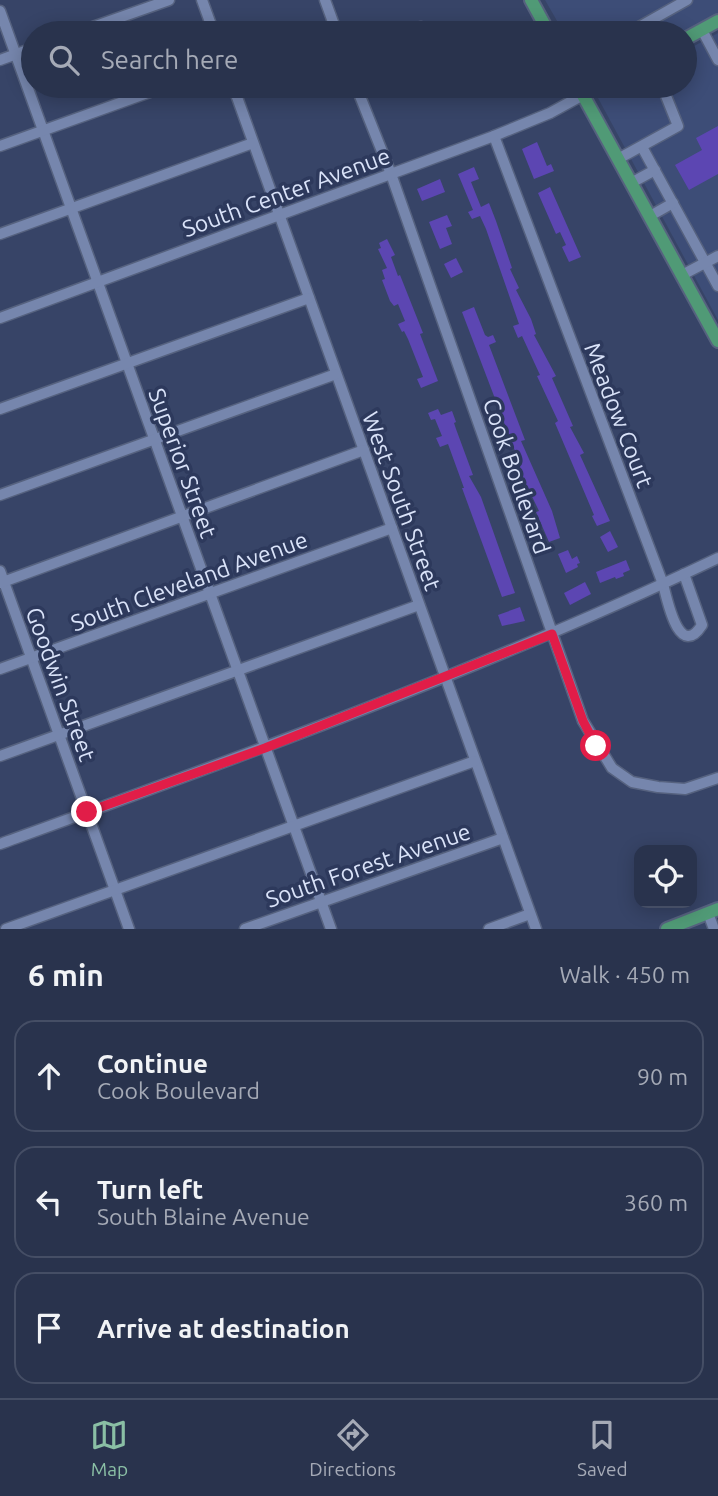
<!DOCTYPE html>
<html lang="en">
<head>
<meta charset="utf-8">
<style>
  :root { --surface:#29334d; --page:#353f57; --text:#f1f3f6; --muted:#a5aab6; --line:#454e65; --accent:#8abfa5 }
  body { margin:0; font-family:Ubuntu,sans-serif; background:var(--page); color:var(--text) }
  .controls { position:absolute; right:21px; bottom:21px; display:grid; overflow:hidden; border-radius:14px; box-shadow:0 4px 18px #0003 }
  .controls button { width:63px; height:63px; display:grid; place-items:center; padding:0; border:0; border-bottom:2px solid var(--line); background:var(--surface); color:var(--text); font:35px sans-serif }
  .stop { position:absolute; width:21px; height:21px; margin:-16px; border:5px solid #e11d48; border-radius:50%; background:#fff }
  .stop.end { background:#e11d48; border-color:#fff; box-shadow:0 2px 7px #0008 }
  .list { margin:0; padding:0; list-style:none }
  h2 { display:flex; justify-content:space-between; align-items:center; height:91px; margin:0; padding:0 28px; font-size:30px }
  h2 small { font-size:23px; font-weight:400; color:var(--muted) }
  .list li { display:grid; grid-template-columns:46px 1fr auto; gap:21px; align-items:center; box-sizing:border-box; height:112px; margin:0 14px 14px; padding:0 14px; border:2px solid var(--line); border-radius:21px }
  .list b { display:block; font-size:26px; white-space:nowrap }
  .list p { margin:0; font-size:23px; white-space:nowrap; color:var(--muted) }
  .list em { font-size:23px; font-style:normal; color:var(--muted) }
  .icon { flex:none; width:38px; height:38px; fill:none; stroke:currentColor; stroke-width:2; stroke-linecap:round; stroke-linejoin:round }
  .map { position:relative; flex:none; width:718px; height:929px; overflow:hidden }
  .search { position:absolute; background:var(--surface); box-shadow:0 4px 18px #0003; left:21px; right:21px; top:21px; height:77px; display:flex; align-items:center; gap:18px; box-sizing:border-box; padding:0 24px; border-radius:38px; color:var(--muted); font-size:26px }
  .sheet { height:469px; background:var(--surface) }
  nav { display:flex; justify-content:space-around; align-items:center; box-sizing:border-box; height:98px; border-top:2px solid var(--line); background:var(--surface); font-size:19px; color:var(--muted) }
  nav a { display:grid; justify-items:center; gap:4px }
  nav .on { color:var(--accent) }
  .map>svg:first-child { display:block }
</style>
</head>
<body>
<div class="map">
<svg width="718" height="929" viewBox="0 0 718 929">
  <rect width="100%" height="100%" fill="#374467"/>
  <g fill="#3d4d77">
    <polygon points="545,0 718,0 718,14 682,33 564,33"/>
    <polygon points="718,33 718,320 598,98 621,86 685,86 685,51"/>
  </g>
  <g fill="#5c46b2">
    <polygon points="718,126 718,174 689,190 675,165 702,150 696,138"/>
    <polygon points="537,142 547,166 551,164 554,171 534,179 522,149"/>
    <polygon points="474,167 479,179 471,182 481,207 489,203 496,221 512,268 510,269 519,288 516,290 531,319 536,334 534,335 556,376 552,378 573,426 570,427 584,453 580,455 610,521 597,526 592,516 594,515 555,423 558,421 537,376 540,375 522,336 518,338 513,326 519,324 486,229 480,216 472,219 468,212 473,210 458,174"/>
    <polygon points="440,179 445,192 422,201 417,189"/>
    <polygon points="550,187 581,257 569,262 562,247 566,245 560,232 556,234 538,193"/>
    <polygon points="447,215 452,226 446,228 452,244 440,249 429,222"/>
    <polygon points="387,239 395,255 391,257 398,276 400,275 423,333 420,334 438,381 421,388 417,379 423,377 408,339 404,331 402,332 398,324 405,321 398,304 394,306 390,301 382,280 385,279 382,270 387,268 378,249 381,248 379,243"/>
    <polygon points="456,258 463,272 451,278 444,264"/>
    <polygon points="474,307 485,335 488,337 493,335 496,342 489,345 525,440 521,441 552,511 560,538 549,542 536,512 539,511 525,482 513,452 515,451 462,312"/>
    <polygon points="438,409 441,415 452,411 456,422 454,423 456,429 473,475 469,476 481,497 515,593 502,597 462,488 464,488 448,444 440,447 436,438 442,436 435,419 431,420 428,413"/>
    <polygon points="610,531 618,547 608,552 600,537"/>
    <polygon points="568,550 572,559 577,556 580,563 577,564 578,567 566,573 558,554"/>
    <polygon points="626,560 630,570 623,573 624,576 616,579 615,577 600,583 596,572"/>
    <polygon points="585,582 591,594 570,605 564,593"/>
    <polygon points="520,607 525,621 502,626 498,615"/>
  </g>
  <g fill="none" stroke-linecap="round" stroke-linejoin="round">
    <g stroke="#56627f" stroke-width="13">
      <g id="minor">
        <polyline points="202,0 214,33"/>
        <polyline points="325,0 337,33"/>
        <polyline points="0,11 331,929"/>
        <polyline points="702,30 718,60"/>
        <polyline points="76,33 169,0"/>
        <polyline points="403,33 421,27"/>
        <polyline points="636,33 639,27 687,0"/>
        <polyline points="0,60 33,48"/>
        <polyline points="233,86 536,929"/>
        <polyline points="356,86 391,174 583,721 612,768 632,782 658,787 685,789 718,778"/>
        <path d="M 494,136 L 663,584 C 667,599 679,661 702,625 L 684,574"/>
        <polyline points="0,146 167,86"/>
        <polyline points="642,147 718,286"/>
        <polyline points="618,159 678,126 662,86"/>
        <polyline points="631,183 655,170"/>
        <polyline points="650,216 673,203"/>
        <polyline points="0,234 253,143"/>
        <polyline points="682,275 718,256"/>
        <polyline points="0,318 494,136 550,113 583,95"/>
        <polyline points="0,409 309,298"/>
        <polyline points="0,495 336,374"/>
        <polyline points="0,571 129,929"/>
        <polyline points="0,583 364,450"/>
        <polyline points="0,669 392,528"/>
        <polyline points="0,756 419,605"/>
        <path d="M 0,844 C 243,756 485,669 718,558"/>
        <polyline points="708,913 714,929"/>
        <polyline points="6,929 475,761"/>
        <polyline points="245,929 503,838"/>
        <polyline points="489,929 530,914"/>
      </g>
    </g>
    <g stroke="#56627f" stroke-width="16">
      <g id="major">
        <polyline points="531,0 549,33"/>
        <polyline points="685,39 718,21"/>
        <polyline points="578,86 718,341"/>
        <polyline points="583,95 600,86"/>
        <polyline points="667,929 718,909"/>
      </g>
    </g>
    <use href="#minor" stroke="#7686ad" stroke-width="10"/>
    <use href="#major" stroke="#509a76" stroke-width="12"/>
  </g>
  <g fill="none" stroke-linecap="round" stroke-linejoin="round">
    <polyline stroke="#e11d48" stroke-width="9" points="87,812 265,748 552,634 583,721 596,746"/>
  </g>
  <g text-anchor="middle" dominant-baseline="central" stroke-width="7" stroke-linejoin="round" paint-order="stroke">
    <g font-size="23" fill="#dae3f9" stroke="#2d395c">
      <text transform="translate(286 192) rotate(-20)">South Center Avenue</text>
      <text transform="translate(619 415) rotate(69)">Meadow Court</text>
      <text transform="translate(183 463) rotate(70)">Superior Street</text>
      <text transform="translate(517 476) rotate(71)">Cook Boulevard</text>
      <text transform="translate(402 501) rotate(70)">West South Street</text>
      <text transform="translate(189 581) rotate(-20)">South Cleveland Avenue</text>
      <text transform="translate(61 684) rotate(70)">Goodwin Street</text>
      <text transform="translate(368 865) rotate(-19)">South Forest Avenue</text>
    </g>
  </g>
</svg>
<div class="controls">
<button><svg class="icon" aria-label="locate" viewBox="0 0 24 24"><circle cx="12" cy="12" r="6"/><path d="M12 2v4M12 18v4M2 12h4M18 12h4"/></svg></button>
</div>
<div class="stop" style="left:596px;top:746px"></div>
<div class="stop end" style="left:87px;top:812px"></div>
<div class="search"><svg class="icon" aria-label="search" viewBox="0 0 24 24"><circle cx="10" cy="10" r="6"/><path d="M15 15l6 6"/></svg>Search here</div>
</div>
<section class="sheet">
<h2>6 min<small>Walk · 450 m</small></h2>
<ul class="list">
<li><svg class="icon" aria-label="ahead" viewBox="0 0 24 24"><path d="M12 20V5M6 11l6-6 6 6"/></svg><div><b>Continue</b><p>Cook Boulevard</p></div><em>90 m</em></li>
<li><svg class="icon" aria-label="left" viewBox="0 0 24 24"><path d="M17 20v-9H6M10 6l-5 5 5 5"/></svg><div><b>Turn left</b><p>South Blaine Avenue</p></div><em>360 m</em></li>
<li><svg class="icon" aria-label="arrive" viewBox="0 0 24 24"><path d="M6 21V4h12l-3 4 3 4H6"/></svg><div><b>Arrive at destination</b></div></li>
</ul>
</section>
<nav>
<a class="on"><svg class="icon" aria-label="map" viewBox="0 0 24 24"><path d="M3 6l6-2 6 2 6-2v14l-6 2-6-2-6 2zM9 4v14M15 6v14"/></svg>Map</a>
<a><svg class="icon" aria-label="directions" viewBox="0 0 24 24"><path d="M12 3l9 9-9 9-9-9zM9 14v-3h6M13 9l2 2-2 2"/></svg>Directions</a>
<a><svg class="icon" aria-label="saved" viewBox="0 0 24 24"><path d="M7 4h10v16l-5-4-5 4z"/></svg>Saved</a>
</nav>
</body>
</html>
